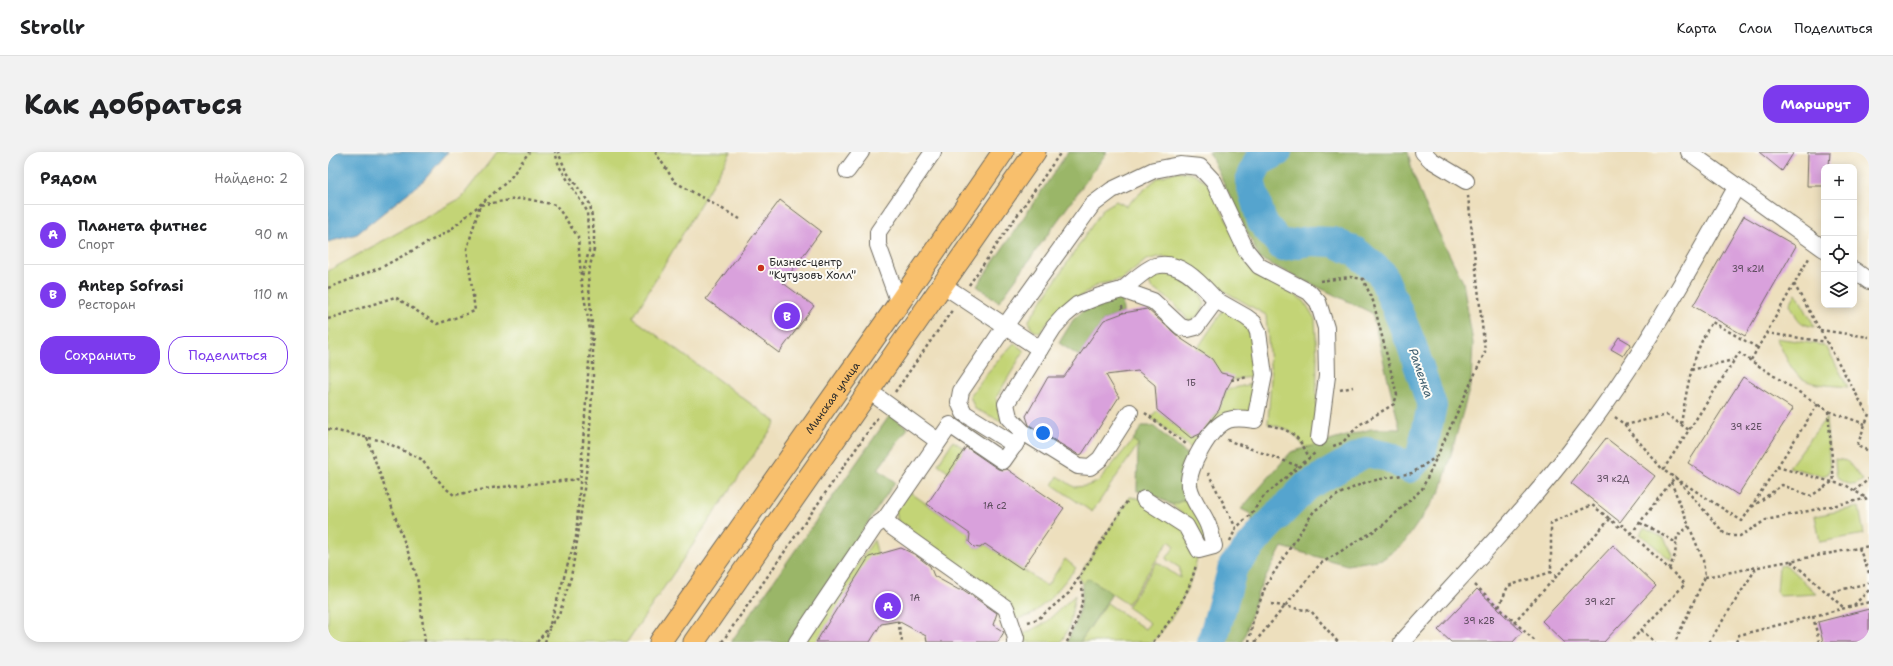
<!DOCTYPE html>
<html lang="ru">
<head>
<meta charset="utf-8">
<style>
  :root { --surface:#fff; --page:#f2f2f2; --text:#202124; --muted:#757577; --line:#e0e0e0; --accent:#7c3aed }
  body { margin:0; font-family:"Shantell Sans",sans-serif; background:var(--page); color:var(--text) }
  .controls { position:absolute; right:12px; top:12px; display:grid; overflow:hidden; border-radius:8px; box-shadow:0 2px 10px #0003 }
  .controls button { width:36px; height:36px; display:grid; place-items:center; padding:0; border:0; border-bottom:1px solid var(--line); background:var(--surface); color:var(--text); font:20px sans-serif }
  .you { position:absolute; left:715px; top:281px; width:14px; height:14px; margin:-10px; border:3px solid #fff; border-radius:50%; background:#1a73e8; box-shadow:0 0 0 6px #1a73e833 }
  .badge { display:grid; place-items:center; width:26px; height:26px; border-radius:50%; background:var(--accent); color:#fff; font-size:13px; font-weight:700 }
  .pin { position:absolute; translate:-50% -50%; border:2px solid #fff; box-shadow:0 1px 4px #0006 }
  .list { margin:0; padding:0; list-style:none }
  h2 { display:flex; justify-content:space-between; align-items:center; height:52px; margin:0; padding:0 16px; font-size:17px }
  h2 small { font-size:13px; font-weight:400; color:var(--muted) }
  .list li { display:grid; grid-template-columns:26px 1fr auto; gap:12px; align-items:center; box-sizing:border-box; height:60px; padding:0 16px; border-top:1px solid var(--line) }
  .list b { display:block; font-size:15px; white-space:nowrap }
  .list p { margin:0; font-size:13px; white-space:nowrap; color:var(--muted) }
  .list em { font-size:13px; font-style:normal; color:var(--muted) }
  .actions { display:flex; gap:8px; padding:12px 16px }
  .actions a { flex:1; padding:9px 0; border:1px solid var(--accent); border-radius:16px; text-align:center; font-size:14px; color:var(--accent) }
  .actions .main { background:var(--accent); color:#fff }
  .icon { flex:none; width:22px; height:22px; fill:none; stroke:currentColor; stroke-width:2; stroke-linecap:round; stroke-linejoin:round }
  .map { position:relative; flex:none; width:1541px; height:490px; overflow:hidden; border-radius:16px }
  header { display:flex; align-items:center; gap:24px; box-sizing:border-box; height:56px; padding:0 20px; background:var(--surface); border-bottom:1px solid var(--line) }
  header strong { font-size:19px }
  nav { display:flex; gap:22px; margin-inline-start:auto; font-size:14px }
  .intro { display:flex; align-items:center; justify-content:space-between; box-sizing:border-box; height:96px; padding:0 24px }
  h1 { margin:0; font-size:28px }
  .button { padding:10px 18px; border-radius:16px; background:var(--accent); color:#fff; font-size:14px; font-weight:700 }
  main { display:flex; gap:24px; padding:0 24px }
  aside { flex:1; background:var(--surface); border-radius:16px; box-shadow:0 2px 10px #0003 }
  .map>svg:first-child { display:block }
</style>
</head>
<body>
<header>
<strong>Strollr</strong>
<nav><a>Карта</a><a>Слои</a><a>Поделиться</a></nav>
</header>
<div class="intro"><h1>Как добраться</h1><a class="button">Маршрут</a></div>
<main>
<aside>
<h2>Рядом<small>Найдено: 2</small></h2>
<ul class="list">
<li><span class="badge">A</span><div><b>Планета фитнес</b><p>Спорт</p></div><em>90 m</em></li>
<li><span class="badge">B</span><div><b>Antep Sofrasi</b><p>Ресторан</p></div><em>110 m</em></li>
</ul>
<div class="actions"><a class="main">Сохранить</a><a>Поделиться</a></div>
</aside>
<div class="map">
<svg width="1541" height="490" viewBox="0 0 1541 490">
  <rect width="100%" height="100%" fill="#fdfcf7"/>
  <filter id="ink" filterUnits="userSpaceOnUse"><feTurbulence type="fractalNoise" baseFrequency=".025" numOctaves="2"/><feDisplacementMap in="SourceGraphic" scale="8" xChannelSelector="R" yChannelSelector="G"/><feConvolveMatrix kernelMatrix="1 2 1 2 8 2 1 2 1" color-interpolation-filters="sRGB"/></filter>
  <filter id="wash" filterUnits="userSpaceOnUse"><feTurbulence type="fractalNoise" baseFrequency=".012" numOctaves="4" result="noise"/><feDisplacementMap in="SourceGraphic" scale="16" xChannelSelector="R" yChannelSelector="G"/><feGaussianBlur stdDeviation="0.9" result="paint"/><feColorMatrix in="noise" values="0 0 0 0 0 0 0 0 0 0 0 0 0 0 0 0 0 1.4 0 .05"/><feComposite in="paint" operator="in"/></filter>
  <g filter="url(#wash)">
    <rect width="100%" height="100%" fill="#eddfbd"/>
    <g fill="#c3d476" stroke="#778050">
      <polygon points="169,0 403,0 305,166 448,270 299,490 0,490 0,119 133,46"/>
      <path d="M 850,19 L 867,22 L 880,32 L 924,116 L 976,149 L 987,167 L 989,204 L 988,293 L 977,296 C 964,279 961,277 940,272 L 943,225 L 938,163 L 835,104 L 818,108 L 794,128 L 771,132 L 744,150 L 719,171 L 712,181 C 704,179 702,176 701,168 L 775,57 L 788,49 L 798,54 L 829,26 Z"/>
      <path d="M 833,120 L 845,120 L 872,141 L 877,152 L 872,162 L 861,170 C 852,156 838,143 823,136 L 821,130 L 828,122 Z"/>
      <path d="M 1468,141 L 1487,175 C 1469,172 1470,167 1462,152 Z"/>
      <polygon points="898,154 918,165 936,223 903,228 893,221 869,197"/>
      <path d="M 1448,186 L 1495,193 L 1499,196 L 1520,235 C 1507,233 1485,234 1473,226 C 1462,218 1455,198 1448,186 Z"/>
      <polygon points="686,191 696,199 668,246 676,270 647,257 642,244 660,220"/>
      <path d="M 935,229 L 927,268 L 914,266 L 866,298 L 823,266 L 829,258 L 863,286 C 884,276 891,258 898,238 Z"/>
      <polygon points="1498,266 1502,316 1500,322 1494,324 1461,315"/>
      <polygon points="805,288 810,293 764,360 725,333 730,324 746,335 758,334 770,330"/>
      <polygon points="625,289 637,297 621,320 610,312"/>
      <path d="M 1507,307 L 1519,309 L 1535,328 L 1527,333 C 1507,330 1508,325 1507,307 Z"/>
      <polygon points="580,339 642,382 641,390 646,395 652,396 657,392 719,434 737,407 748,416 723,446 703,463 686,468 570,373 568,357"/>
      <polygon points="864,344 880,373 876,397 869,375 844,353"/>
      <path d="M 802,345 L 816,347 L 858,374 L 871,398 C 863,435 850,461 825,490 L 752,490 L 779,451 L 817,477 L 822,471 L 799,455 L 829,410 L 852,426 L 852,416 L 838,407 L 847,394 L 841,389 L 799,452 L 761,427 L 754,432 L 750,425 Z"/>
      <polygon points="1531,355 1536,382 1492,390 1487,364"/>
      <polygon points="1316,376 1336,386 1345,403 1343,408 1312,382"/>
      <polygon points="546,388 550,403 488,490 477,490"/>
      <polygon points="1458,413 1489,442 1451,444 1449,441 1451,414"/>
      <polygon points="747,443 741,476 733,490 688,490 688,486 717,471"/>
    </g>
    <g fill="#9ab667" stroke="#627049">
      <polygon points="740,0 779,0 671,150 649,134"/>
      <polygon points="881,0 1080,0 1084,19 1098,55 1135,130 1145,191 1143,231 1113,338 1076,391 1055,407 1019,413 954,395 930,440 915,490 884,490 905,415 927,389 923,362 913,357 963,300 1043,277 1072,277 1044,161 932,107"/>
      <polygon points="794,138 795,161 776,168 751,204 731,191 745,168 758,156"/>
      <polygon points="562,263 580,276 550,317 567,330 460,490 403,490"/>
      <polygon points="814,274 825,274 862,305 864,344 844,353 824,342 809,339 810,293 805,288"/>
      <path d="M 761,426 L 784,442 L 752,490 L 739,490 C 749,469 754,455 754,432 Z"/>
    </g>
    <polygon fill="#54a4ce" stroke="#40687c" points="0,0 120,0 97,27 29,82 0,90"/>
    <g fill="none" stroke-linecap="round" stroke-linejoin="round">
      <polyline stroke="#54a4ce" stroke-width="30" points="884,490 905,415 937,377 979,334 1038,300 1061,305 1081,316 1093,303 1104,254 1083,191 1054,122 1028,100 1005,90 981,89 954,94 934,70 922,29 930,10 949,0"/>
    </g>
    <g id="blocks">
      <g fill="#d9a1dc">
        <polygon points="1431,0 1466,0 1454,19"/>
        <polygon points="1480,0 1502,0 1501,15 1496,15 1496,34 1479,34"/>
        <polygon points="452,48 493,79 455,131 486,154 451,201 378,147"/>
        <polygon points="1416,64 1468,94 1417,184 1365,154"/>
        <polygon points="819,157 852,186 884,207 893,221 906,224 898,238 891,258 872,282 863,286 829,258 827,233 810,219 778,223 791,245 754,302 751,303 701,273 698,264 720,225 736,225 776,168 795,161"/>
        <polygon points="1291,185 1303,192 1295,204 1283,197"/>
        <polygon points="1415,225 1465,257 1410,343 1360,311"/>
        <polygon points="1278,286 1327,324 1292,370 1243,331"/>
        <polygon points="638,295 670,317 675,318 679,317 736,356 694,417 657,392 652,396 646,395 641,390 642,382 599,352"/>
        <polygon points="1285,393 1328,434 1276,490 1236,490 1214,469"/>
        <polygon points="573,396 586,402 602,414 606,424 631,438 634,437 669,461 665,473 676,480 670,490 599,490 598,484 570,469 553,472 542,490 488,490 541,405"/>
        <polygon points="1149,437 1194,480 1185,490 1123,490 1110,478"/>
        <polygon points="1541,457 1541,490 1495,490 1490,470"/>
      </g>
    </g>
  </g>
  <g filter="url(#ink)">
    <use href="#blocks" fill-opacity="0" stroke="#6f6a5e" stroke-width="1"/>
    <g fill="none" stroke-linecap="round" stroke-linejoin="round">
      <g stroke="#6f6a5e" stroke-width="18">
        <g id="minor">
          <polyline points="1095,0 1103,8 1138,29"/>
          <polyline points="1361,0 1496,97"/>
          <polyline points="519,19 533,0"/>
          <polyline points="1526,118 1541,129"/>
          <polyline points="615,133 677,174 764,53 784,38 826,18 852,13 872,15 886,30 918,98 931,114 981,140 990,150 998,176 999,224 991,286"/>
          <path d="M 794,138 C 802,132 817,117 827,114 C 852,107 873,132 888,148"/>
          <polyline points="571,151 550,93 550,80 605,0"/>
          <polyline points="712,197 678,252 681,265 695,280 750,314 762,315 772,307 802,260"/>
          <polyline points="541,239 610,289"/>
          <path d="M 687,293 L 636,261 L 631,250 L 633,239 L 677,174 L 712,197 L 726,175 L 736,164 L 749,153 L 772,144 L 794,138 L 825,149 L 853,175 L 860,177 L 868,175 L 888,148 L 918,165 L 926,171 L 930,180 L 936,223 L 927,268 C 919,267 909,265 900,268 C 882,275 859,316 861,334 C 864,349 875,360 880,373 C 883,380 884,387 886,394 L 871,398 L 858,374 L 816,347"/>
          <polyline points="557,367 622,273 675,309 692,285"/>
          <polyline points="469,490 547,374 557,367 564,375 678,456 688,486 687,490"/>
          <path d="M 1074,490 C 1134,423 1198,358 1253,285 C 1313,206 1360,121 1409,34"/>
        </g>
      </g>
      <g stroke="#6f6a5e" stroke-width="23">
        <g id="major">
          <path id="s1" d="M 332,490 L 571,151 L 675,0"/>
          <polyline points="366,490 707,0"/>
        </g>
      </g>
      <g stroke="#6f6a5e" stroke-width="2.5" stroke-dasharray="3 3" stroke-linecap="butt">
        <polyline points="327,0 347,30 412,67"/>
        <polyline points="992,129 1022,125 1035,127 1045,149 1069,243 1066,252 1031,273 1014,291 1005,294"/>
        <polyline points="1466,132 1540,263"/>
        <polyline points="641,133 733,0"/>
        <polyline points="0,136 54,115 121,79 181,28 201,0"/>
        <polyline points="794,154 795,161"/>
        <polyline points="0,167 67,145 109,172 147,159 139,97 152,53 194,46 228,53 250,85 253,125"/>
        <polyline points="1492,178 1541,185"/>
        <polyline points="1438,181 1499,190"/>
        <polyline points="1423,208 1481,106"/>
        <polyline points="1363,218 1405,208"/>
        <polyline points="903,228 920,225"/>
        <polyline points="1012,238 1025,235"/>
        <polyline points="567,240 625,157"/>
        <polyline points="1490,252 1414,369 1335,318 1411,201 1500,259 1537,272"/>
        <polyline points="1500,259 1506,331"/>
        <polyline points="817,261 858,292"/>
        <polyline points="1541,262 1529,294 1541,299"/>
        <polyline points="1287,265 1297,273 1335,318"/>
        <path d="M 1353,272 C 1359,236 1364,202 1384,170 L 1430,196"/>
        <path d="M 941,273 C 964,278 972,285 981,306"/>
        <polyline points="1297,273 1339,263 1361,278"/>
        <polyline points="0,277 55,289 93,307 116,335 126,343 163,336 252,327"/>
        <polyline points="39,286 89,425 97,490"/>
        <polyline points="899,288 970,314"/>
        <polyline points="1449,315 1519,334 1538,346"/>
        <polyline points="880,321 908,376"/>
        <polyline points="1343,330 1375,408 1377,425 1347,490"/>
        <polyline points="1526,339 1541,327"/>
        <polyline points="1424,355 1454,333 1483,344 1504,330"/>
        <polyline points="1312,371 1336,383 1348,391"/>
        <polyline points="1303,382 1347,325 1396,381 1404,384 1412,384 1438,368 1541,346"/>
        <polyline points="902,389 908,376 923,362 936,344 987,301"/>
        <polyline points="1531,396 1541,421"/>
        <polyline points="1463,409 1516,456"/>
        <polyline points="1341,417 1347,403 1349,384 1361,374"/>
        <polyline points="1229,425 1223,420 1223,371 1264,353 1282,367"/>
        <polyline points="1377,425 1541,394"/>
        <polyline points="1147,433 1208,490"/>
        <polyline points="1499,441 1541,431"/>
        <polyline points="943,452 983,459 1010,490"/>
        <polyline points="1526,453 1541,438"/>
        <polyline points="1171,455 1180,434 1223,420"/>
        <polyline points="1485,464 1491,490"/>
        <polyline points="570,469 574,490"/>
        <polyline points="700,470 710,467 741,441 800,348"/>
        <polyline points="1186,470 1282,367 1292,376 1294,373 1357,432 1302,490"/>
        <polyline points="222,472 248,385 263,183 253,128 261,99 259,59 231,14 227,0"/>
        <polyline points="1313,478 1327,490"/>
        <polyline points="209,490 231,463 243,425 250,384 260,306 265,226 265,188 260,123 266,97 266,80 262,52 238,19 230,0"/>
        <polyline points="217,490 221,477"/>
        <polyline points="394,490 550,265"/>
        <path d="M 739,490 C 748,471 762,444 750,425"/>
        <path d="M 825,490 C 844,468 861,442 868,413"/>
        <polyline points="921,490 925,468 938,433 986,359 1011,342 1038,330 1084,321 1108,305"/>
        <polyline points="927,490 992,412 1054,374 1094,337 1157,200 1140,44"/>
        <polyline points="1381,490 1429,415"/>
        <polyline points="1408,490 1411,483 1541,450"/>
      </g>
      <use href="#minor" stroke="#fff" stroke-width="16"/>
      <use href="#major" stroke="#f8bf6c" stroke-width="21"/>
    </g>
  </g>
  <circle fill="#c8321e" stroke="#fdfcf7" stroke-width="1.5" cx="433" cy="116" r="4"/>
  <g text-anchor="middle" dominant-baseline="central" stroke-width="4" stroke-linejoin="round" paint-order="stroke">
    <g font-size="9" fill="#564857">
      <text x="1420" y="117">39 к2И</text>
      <text x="863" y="231">1Б</text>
      <text x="1418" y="275">39 к2Е</text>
      <text x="1285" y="327">39 к2Д</text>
      <text x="667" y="354">1А с2</text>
      <text x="587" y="446">1А</text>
      <text x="1272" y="450">39 к2Г</text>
      <text x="1151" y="469">39 к2В</text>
    </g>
    <g font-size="11" fill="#2b2b2b" stroke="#fdfcf7" text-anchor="start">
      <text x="441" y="110">Бизнес-центр<tspan x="441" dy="13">"Кутузовъ Холл"</tspan></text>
    </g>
    <g font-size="11" fill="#2b2b2b" stroke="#fdfcf7">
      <text stroke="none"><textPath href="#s1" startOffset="299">Минская улица</textPath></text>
    </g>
    <g font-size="12" font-style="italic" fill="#3b5b6c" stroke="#fdfcf7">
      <text transform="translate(1093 221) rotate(71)">Раменка</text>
    </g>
  </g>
</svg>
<div class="controls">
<button>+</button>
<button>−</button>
<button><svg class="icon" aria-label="locate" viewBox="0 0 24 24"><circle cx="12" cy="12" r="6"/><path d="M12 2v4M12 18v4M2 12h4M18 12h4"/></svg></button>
<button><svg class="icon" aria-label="layers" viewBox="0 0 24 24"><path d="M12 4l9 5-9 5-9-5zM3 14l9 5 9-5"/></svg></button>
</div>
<div class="you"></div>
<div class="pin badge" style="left:560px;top:454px">A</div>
<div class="pin badge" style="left:459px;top:164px">B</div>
</div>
</main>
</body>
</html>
